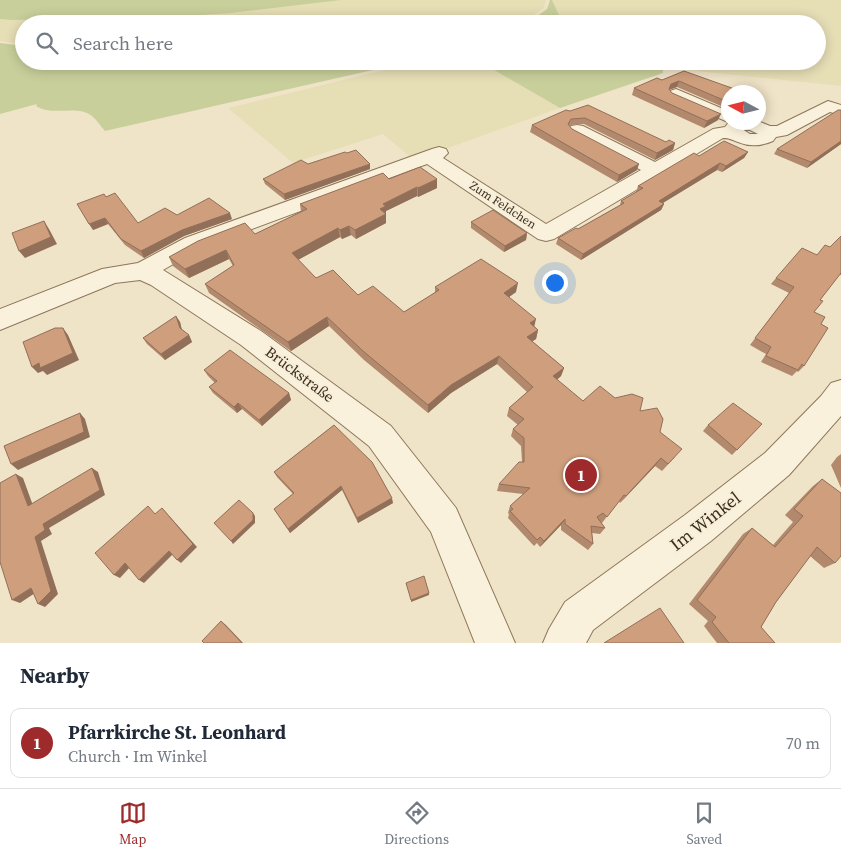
<!DOCTYPE html>
<html lang="en">
<head>
<meta charset="utf-8">
<style>
  :root { --surface:#fff; --page:#f2f2f3; --text:#1f2937; --muted:#747a83; --line:#e0e1e3; --accent:#9e2a2b }
  body { margin:0; font-family:"Source Serif 4",serif; background:var(--page); color:var(--text) }
  .compass { position:absolute; left:721px; top:85px; width:45px; height:45px; border-radius:50%; background:var(--surface); box-shadow:0 2px 12px #0003; rotate:277deg }
  .you { position:absolute; left:554px; top:282px; width:18px; height:18px; margin:-12px; border:4px solid #fff; border-radius:50%; background:#1a73e8; box-shadow:0 0 0 8px #1a73e833 }
  .badge { display:grid; place-items:center; width:32px; height:32px; border-radius:50%; background:var(--accent); color:#fff; font-size:16px; font-weight:700 }
  .pin { position:absolute; translate:-50% -50%; border:2px solid #fff; box-shadow:0 1px 5px #0006 }
  .list { margin:0; padding:0; list-style:none }
  h2 { display:flex; justify-content:space-between; align-items:center; height:65px; margin:0; padding:0 20px; font-size:21px }
  h2 small { font-size:16px; font-weight:400; color:var(--muted) }
  .list li { display:grid; grid-template-columns:32px 1fr auto; gap:15px; align-items:center; box-sizing:border-box; height:70px; margin:0 10px 10px; padding:0 10px; border:1px solid var(--line); border-radius:10px }
  .list b { display:block; font-size:19px; white-space:nowrap }
  .list p { margin:0; font-size:16px; white-space:nowrap; color:var(--muted) }
  .list em { font-size:16px; font-style:normal; color:var(--muted) }
  .icon { flex:none; width:28px; height:28px; fill:none; stroke:currentColor; stroke-width:2; stroke-linecap:round; stroke-linejoin:round }
  .map { position:relative; flex:none; width:841px; height:643px; overflow:hidden }
  .search { position:absolute; background:var(--surface); box-shadow:0 2px 12px #0003; left:15px; right:15px; top:15px; height:55px; display:flex; align-items:center; gap:12px; box-sizing:border-box; padding:0 18px; border-radius:28px; color:var(--muted); font-size:19px }
  .sheet { height:145px; background:var(--surface) }
  nav { display:flex; justify-content:space-around; align-items:center; box-sizing:border-box; height:70px; border-top:1px solid var(--line); background:var(--surface); font-size:14px; color:var(--muted) }
  nav a { display:grid; justify-items:center; gap:2px }
  nav .on { color:var(--accent) }
  .map>svg:first-child { display:block }
</style>
</head>
<body>
<div class="map">
<svg width="841" height="643" viewBox="0 0 841 643">
  <rect width="100%" height="100%" fill="#f0e4c8"/>
  <g fill="#e6deb5">
    <polygon points="340,0 546,0 544,8 520,24 24,24 24,44 0,41 0,19 11,20 35,17"/>
    <polygon points="552,0 841,0 841,86 678,69 584,66 581,61 817,61 817,24 563,24"/>
    <polygon points="405,65 489,67 560,108 414,160 383,134 293,163 228,108"/>
  </g>
  <g fill="#c9cf9b">
    <polygon points="0,0 341,0 231,13 168,17 11,20 0,19"/>
    <polygon points="550,0 552,0 563,24 526,24 547,9"/>
    <path d="M 0,43 L 24,46 L 24,61 L 402,61 L 399,64 L 105,131 C 101,127 97,120 92,116 C 77,104 53,117 36,106 L 37,104 L 0,114 Z"/>
    <polygon points="408,61 581,61 584,66 408,63"/>
    <polygon points="489,67 663,69 663,73 560,108"/>
  </g>
  <g fill="none" stroke-linecap="round" stroke-linejoin="round">
    <g stroke="#8d765c" stroke-width="2">
      <g id="street">
        <polygon points="676,89 728,111 728,122 670,97 668,94 670,91"/>
        <path d="M 828,101 L 841,105 L 841,115 L 830,112 L 787,135 L 776,137 L 773,141 C 762,146 750,147 738,142 C 732,140 730,138 723,138 L 554,239 L 546,241 L 538,239 L 427,164 L 201,248 L 163,270 L 261,331 L 391,426 L 456,508 L 515,643 L 475,643 L 431,532 L 369,446 L 241,345 L 151,285 L 140,280 L 115,283 L 0,330 L 0,309 L 102,269 L 138,263 L 185,238 L 432,149 L 439,147 L 446,149 L 448,153 L 443,158 L 546,224 L 641,170 L 571,134 L 568,130 L 571,126 L 577,125 L 583,126 L 655,162 L 713,129 L 725,127 L 729,122 L 758,121 L 770,126 L 777,126 ZM 742,129 L 750,130 L 758,134 L 750,134 Z"/>
        <polygon points="841,380 841,416 789,475 711,541 593,630 586,643 543,643 549,629 565,602 685,515 765,453 821,396 831,383"/>
      </g>
    </g>
    <use href="#street" fill="#faf1dc" fill-rule="evenodd"/>
  </g>
  <g fill="#b2896c">
    <polygon points="684,71 728,92 728,109 677,87 669,90 672,93 718,120 704,128 632,95 634,88 662,80"/>
    <polygon points="841,110 841,144 807,168 774,154 777,149"/>
    <polygon points="570,111 666,142 675,143 673,150 655,160 584,124 570,125 569,126 572,129 637,170 617,182 530,132 532,125"/>
    <polygon points="748,152 744,158 722,172 717,170 663,203 664,204 661,210 581,260 556,244 558,238 578,229 620,205 621,201 636,192 638,186 699,156"/>
    <polygon points="308,164 370,169 285,200 265,184 263,179"/>
    <polygon points="389,179 437,188 418,197 417,196 386,211 386,223 356,239 351,235 342,239 340,237 298,260 316,278 358,295 404,312 435,293 435,287 516,292 509,297 534,326 538,330 536,339 532,341 564,368 561,376 557,380 583,401 615,398 640,411 660,432 675,457 662,471 655,466 620,503 619,501 602,523 601,522 605,528 600,534 592,533 593,544 588,550 561,530 561,525 540,547 537,543 534,546 508,518 509,514 508,513 510,506 523,494 497,491 499,484 522,462 521,446 511,436 513,429 518,425 507,416 509,408 527,392 497,364 451,393 428,413 364,360 329,326 291,351 209,293 205,284 233,266 229,259 189,278 173,266 169,257 255,234 301,212 300,204"/>
    <polygon points="106,197 138,223 177,215 232,219 184,236 144,258 125,245 108,224 93,230"/>
    <polygon points="471,222 527,233 526,240 504,252 471,228"/>
    <polygon points="841,236 841,275 839,275 820,300 814,312 821,324 804,366 798,372 797,371 792,376 761,362 766,354 750,345 789,293 771,284 776,278 830,247"/>
    <polygon points="176,316 180,322 182,330 189,335 192,342 165,360 147,344 143,338"/>
    <polygon points="204,370 289,393 291,400 262,426 242,409 237,413 213,393 209,387 215,383 208,376"/>
    <polygon points="762,424 732,455 703,431 708,425"/>
    <polygon points="334,425 393,503 358,523 342,490 290,533 274,509 293,494 277,477 274,472"/>
    <polygon points="841,454 841,488 831,465 837,457"/>
    <polygon points="822,479 835,563 824,568 810,556 776,602 761,627 775,643 717,643 704,626 708,621 689,604 743,534 752,528 773,545 793,522 785,515 813,486"/>
  </g>
  <g fill="#916f58">
    <polygon points="679,81 677,87 668,90 671,84"/>
    <polygon points="721,114 718,120 704,128 707,121"/>
    <polygon points="841,141 841,144 807,168 811,162"/>
    <polygon points="675,143 673,150 655,160 657,153"/>
    <polygon points="748,152 744,158 722,172 726,166"/>
    <polygon points="720,163 717,170 656,207 659,201"/>
    <polygon points="370,164 370,169 285,200 284,194"/>
    <polygon points="639,164 637,170 617,182 619,175"/>
    <polygon points="437,179 437,188 418,197 418,188"/>
    <polygon points="417,187 417,196 386,211 386,223 356,239 355,230 383,204"/>
    <polygon points="664,204 661,210 581,260 583,254"/>
    <polygon points="230,213 232,219 184,236 144,258 141,251 182,230"/>
    <polygon points="105,218 108,224 93,230 89,224"/>
    <polygon points="44,221 49,229 57,244 25,258 19,251"/>
    <polygon points="349,226 351,235 342,239 340,230"/>
    <polygon points="338,228 340,237 294,262 292,253"/>
    <polygon points="527,233 526,240 504,252 505,246"/>
    <polygon points="226,250 229,259 189,278 185,269"/>
    <polygon points="518,283 516,292 502,302 504,293"/>
    <polygon points="176,316 180,322 183,335 180,328"/>
    <polygon points="327,317 329,326 291,351 288,342"/>
    <polygon points="536,319 534,328 530,323"/>
    <polygon points="63,328 68,335 79,360 47,375 43,371 38,373 32,367"/>
    <polygon points="538,330 536,339 525,346 527,337"/>
    <polygon points="189,335 192,342 165,360 161,354"/>
    <polygon points="499,356 497,364 451,393 428,413 428,405 451,385"/>
    <polygon points="564,368 561,376 550,385 553,376"/>
    <polygon points="289,393 291,400 262,426 259,420"/>
    <polygon points="238,403 242,409 237,413 234,407"/>
    <polygon points="80,413 85,419 90,437 18,470 11,464"/>
    <polygon points="661,458 655,466 620,503 626,496"/>
    <polygon points="92,468 98,472 105,495 49,528 52,534 41,541 58,594 45,607 38,604 35,537 43,524"/>
    <polygon points="16,474 23,478 35,511 28,506"/>
    <polygon points="341,486 342,490 290,533 288,529"/>
    <polygon points="392,498 393,503 358,523 357,518"/>
    <polygon points="162,508 197,547 181,563 177,560"/>
    <polygon points="253,513 255,516 255,523 233,544 231,541"/>
    <polygon points="565,519 561,525 540,547 544,541"/>
    <polygon points="169,551 173,554 144,583 139,580"/>
    <polygon points="125,563 131,566 120,578 114,575"/>
    <polygon points="31,588 38,591 20,603 12,600"/>
    <polygon points="429,593 429,595 411,602 411,600"/>
    <polygon points="221,621 226,625 243,643 242,643"/>
  </g>
  <g fill="#cf9f7d" stroke="#916f58">
    <polygon points="684,71 743,92 728,92 728,102 679,81 671,84 669,89 672,93 721,114 707,121 634,88 657,78 662,80"/>
    <polygon points="588,105 666,142 669,140 675,143 657,153 585,118 571,119 568,124 572,129 639,164 619,175 532,125 566,110 570,111"/>
    <polygon points="838,110 841,110 841,141 811,162 777,149"/>
    <polygon points="724,141 748,152 726,166 720,163 659,201 664,204 583,254 558,238 576,228 578,229 624,203 621,201 643,188 638,186 694,153 699,156"/>
    <polygon points="356,150 370,164 284,194 263,179 301,160 308,164 345,152 347,153"/>
    <polygon points="420,167 437,179 418,188 417,187 383,204 386,206 380,209 386,214 355,230 349,226 340,230 338,228 292,253 316,278 333,270 358,295 373,286 404,312 439,290 435,287 481,259 518,283 504,293 536,319 530,323 538,330 527,337 564,368 553,376 583,401 600,386 615,398 632,394 643,398 640,411 657,408 663,419 660,432 682,449 668,464 661,458 626,496 624,495 607,517 603,513 597,517 605,528 591,526 593,544 565,524 565,519 544,541 540,537 537,540 510,511 513,509 510,506 530,488 499,484 519,462 524,462 524,438 513,429 524,419 509,408 533,387 499,356 451,385 428,405 363,351 327,317 288,342 205,284 234,265 226,250 185,269 169,257 198,241 245,223 255,234 307,209 300,204 383,173 389,179"/>
    <polygon points="115,193 138,223 165,208 177,215 209,198 230,213 182,230 141,251 121,239 105,218 89,224 77,204 104,194 106,197"/>
    <polygon points="493,210 527,233 505,246 471,222"/>
    <polygon points="44,221 51,237 19,251 12,233"/>
    <polygon points="841,236 841,273 820,300 823,301 814,312 825,317 821,324 828,328 804,366 802,364 798,370 766,356 771,347 755,338 794,287 776,278 802,248 817,255 825,245 830,247"/>
    <polygon points="176,316 180,328 189,335 161,354 143,338"/>
    <polygon points="55,328 63,328 73,353 40,368 39,363 32,367 23,342"/>
    <polygon points="230,350 289,393 259,420 238,403 234,407 209,387 217,381 204,370"/>
    <polygon points="733,403 762,424 737,450 708,425"/>
    <polygon points="80,413 84,432 11,464 4,446"/>
    <polygon points="334,425 372,462 392,498 357,518 341,486 288,529 274,509 294,493 274,472"/>
    <polygon points="92,468 100,490 43,524 45,530 35,537 51,591 38,604 31,588 12,600 0,562 0,483 16,474 28,506"/>
    <polygon points="822,479 841,493 841,556 835,563 817,547 776,602 761,627 775,643 729,643 712,622 716,617 697,600 752,528 775,547 803,516 794,509"/>
    <polygon points="239,500 253,513 253,520 231,541 214,523"/>
    <polygon points="148,506 155,514 162,508 193,544 177,560 169,551 139,580 125,563 114,575 95,553"/>
    <polygon points="424,576 429,593 411,600 406,583"/>
    <polygon points="660,608 684,643 604,643"/>
    <polygon points="221,621 242,643 204,643 202,641"/>
  </g>
  <g text-anchor="middle" dominant-baseline="central" stroke-width="4" stroke-linejoin="round" paint-order="stroke">
    <g font-size="12" fill="#3d2e20" stroke="#f7eed8">
      <text transform="translate(503 205) rotate(33)">Zum Feldchen</text>
    </g>
    <g font-size="15" fill="#3d2e20" stroke="#f7eed8">
      <text transform="translate(300 374) rotate(37)">Brückstraße</text>
    </g>
    <g font-size="18" fill="#3d2e20" stroke="#f7eed8">
      <text transform="translate(705 521) rotate(-38)">Im Winkel</text>
    </g>
  </g>
</svg>
<svg class="compass" viewBox="-18 -18 36 36"><path d="M0-13l5 13h-10z" fill="#e53935"/><path d="M0 13l5-13h-10z" fill="#747a83"/></svg>
<div class="you"></div>
<div class="pin badge" style="left:581px;top:475px">1</div>
<div class="search"><svg class="icon" aria-label="search" viewBox="0 0 24 24"><circle cx="10" cy="10" r="6"/><path d="M15 15l6 6"/></svg>Search here</div>
</div>
<section class="sheet">
<h2>Nearby<small></small></h2>
<ul class="list">
<li><span class="badge">1</span><div><b>Pfarrkirche St. Leonhard</b><p>Church · Im Winkel</p></div><em>70 m</em></li>
</ul>
</section>
<nav>
<a class="on"><svg class="icon" aria-label="map" viewBox="0 0 24 24"><path d="M3 6l6-2 6 2 6-2v14l-6 2-6-2-6 2zM9 4v14M15 6v14"/></svg>Map</a>
<a><svg class="icon" aria-label="directions" viewBox="0 0 24 24"><path d="M12 3l9 9-9 9-9-9zM9 14v-3h6M13 9l2 2-2 2"/></svg>Directions</a>
<a><svg class="icon" aria-label="saved" viewBox="0 0 24 24"><path d="M7 4h10v16l-5-4-5 4z"/></svg>Saved</a>
</nav>
</body>
</html>
